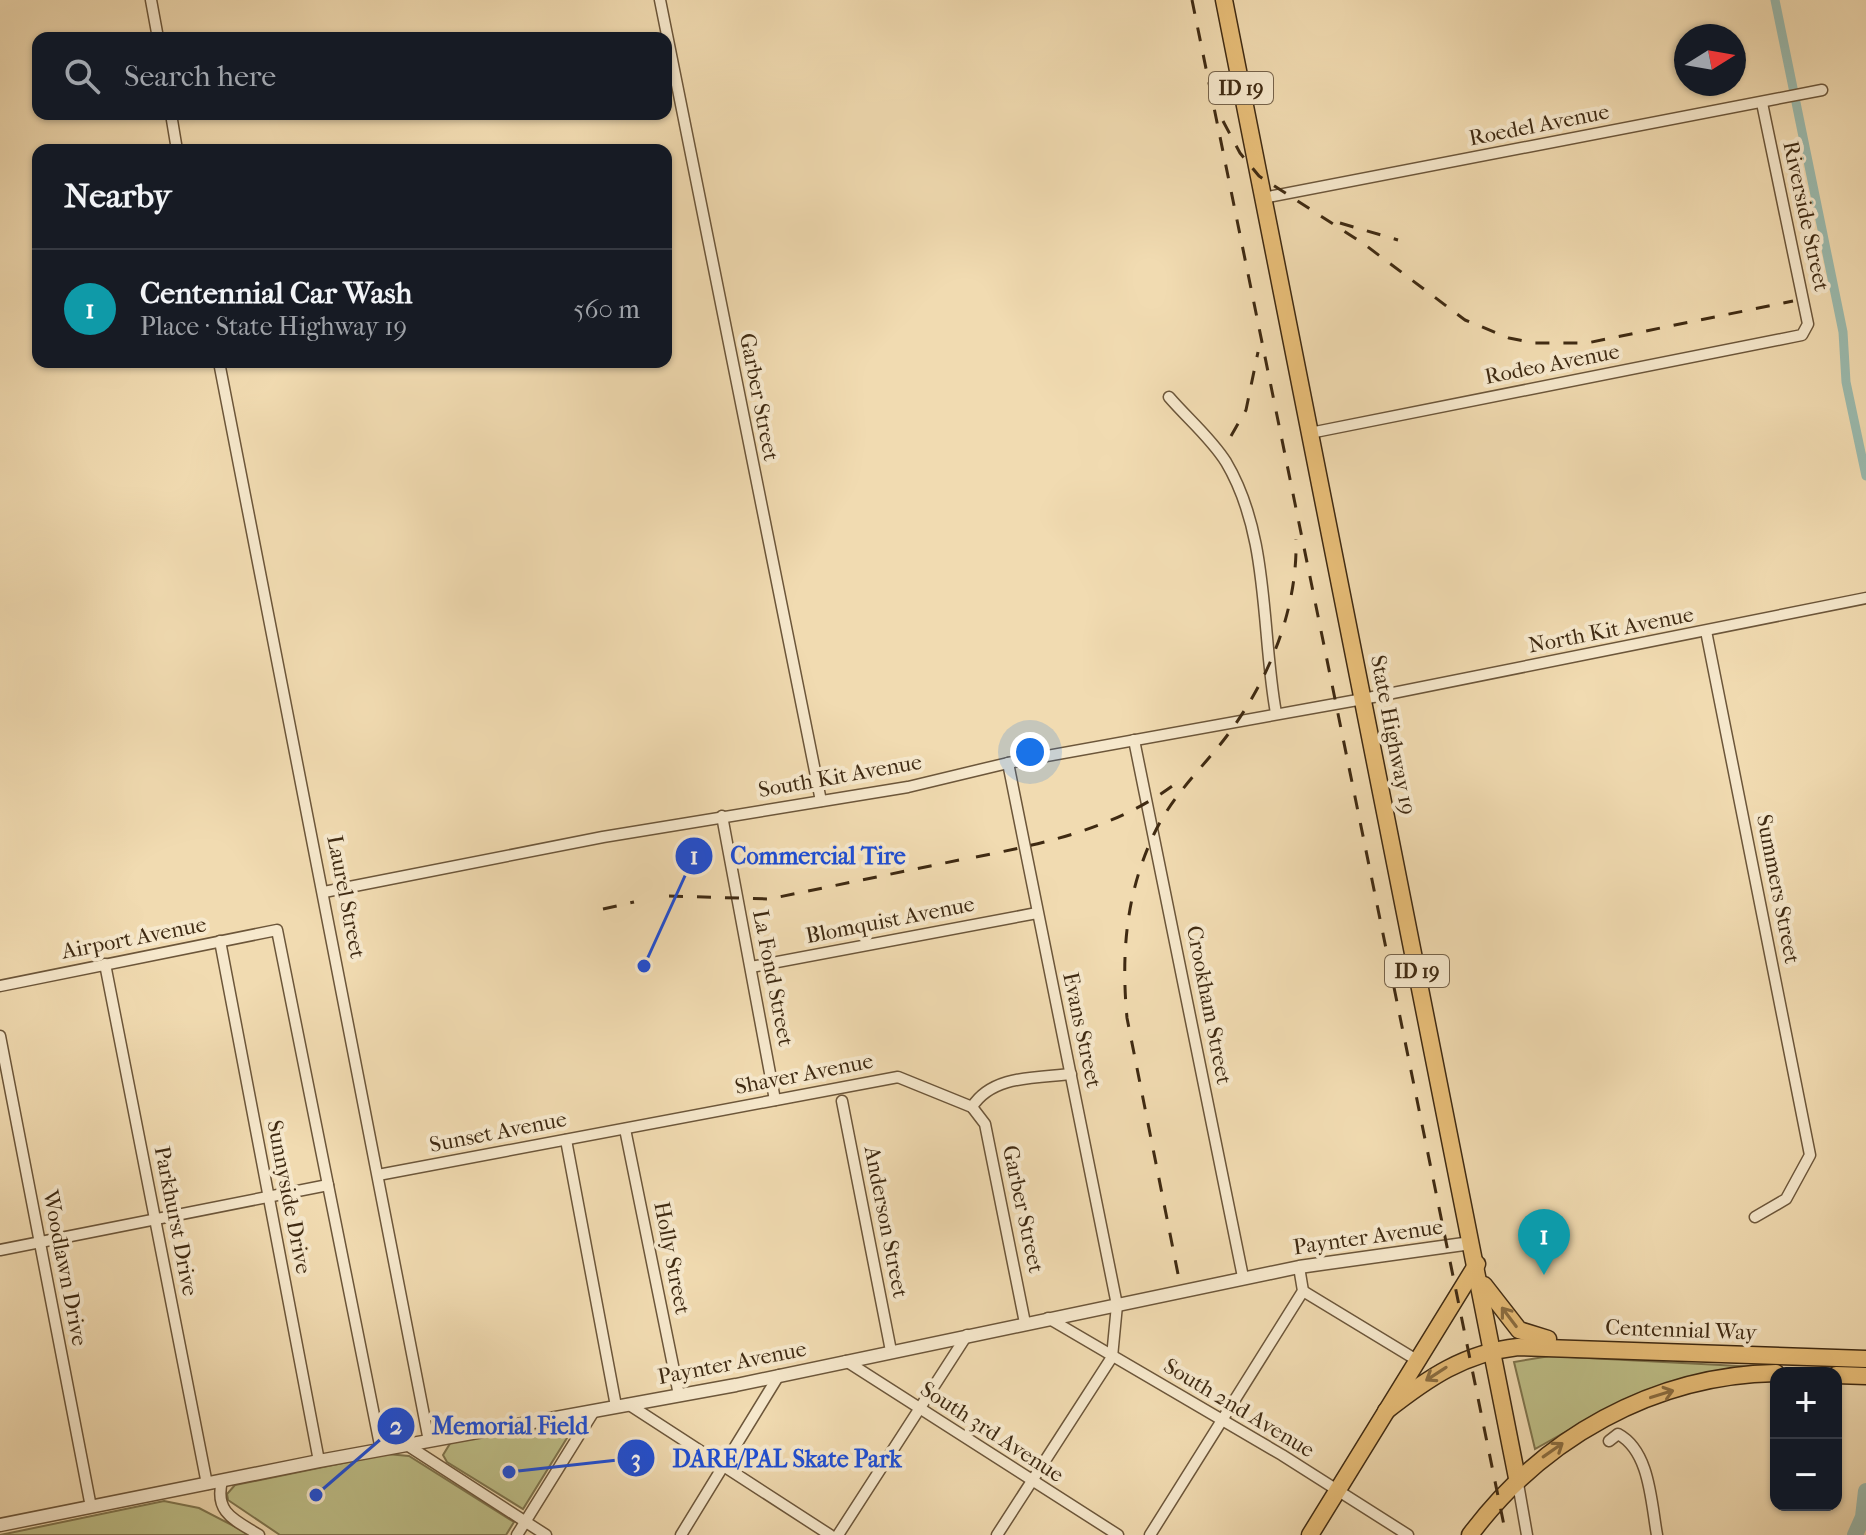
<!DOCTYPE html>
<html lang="en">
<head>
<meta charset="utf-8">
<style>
  :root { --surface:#171b24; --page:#242831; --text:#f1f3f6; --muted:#9ea1a6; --line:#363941; --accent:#c59692 }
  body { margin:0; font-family:"IM FELL French Canon",serif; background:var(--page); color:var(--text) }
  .controls { position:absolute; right:24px; bottom:24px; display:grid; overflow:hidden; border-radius:16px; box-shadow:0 2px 6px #0004 }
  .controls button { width:72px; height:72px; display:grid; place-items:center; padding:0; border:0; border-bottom:2px solid var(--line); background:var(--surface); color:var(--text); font:40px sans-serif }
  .compass { position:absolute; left:1674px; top:24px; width:72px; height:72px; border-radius:50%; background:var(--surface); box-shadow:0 2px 6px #0004; rotate:79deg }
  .you { position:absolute; left:1030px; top:752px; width:28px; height:28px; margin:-20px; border:6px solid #fff; border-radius:50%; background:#1a73e8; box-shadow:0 0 0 12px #1a73e833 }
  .badge { display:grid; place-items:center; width:52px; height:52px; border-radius:50%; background:var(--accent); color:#fff; font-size:26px; font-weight:700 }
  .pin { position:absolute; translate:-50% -66px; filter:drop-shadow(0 2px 4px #0008) }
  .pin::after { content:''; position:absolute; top:42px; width:28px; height:24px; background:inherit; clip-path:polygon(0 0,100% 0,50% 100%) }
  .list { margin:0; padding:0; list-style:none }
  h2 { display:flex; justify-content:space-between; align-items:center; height:104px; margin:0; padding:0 32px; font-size:34px }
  h2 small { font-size:26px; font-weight:400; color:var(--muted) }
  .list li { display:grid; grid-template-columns:52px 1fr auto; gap:24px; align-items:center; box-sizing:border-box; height:120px; padding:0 32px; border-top:2px solid var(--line) }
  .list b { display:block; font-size:30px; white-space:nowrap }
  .list p { margin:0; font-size:26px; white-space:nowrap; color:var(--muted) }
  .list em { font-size:26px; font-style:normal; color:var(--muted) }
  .icon { flex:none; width:44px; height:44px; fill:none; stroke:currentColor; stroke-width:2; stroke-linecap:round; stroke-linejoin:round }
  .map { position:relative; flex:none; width:1866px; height:1535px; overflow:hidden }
  .search { position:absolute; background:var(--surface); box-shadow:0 2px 6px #0004; left:32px; top:32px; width:640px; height:88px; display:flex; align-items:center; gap:20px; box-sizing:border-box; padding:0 28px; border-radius:16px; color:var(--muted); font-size:30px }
  .panel { position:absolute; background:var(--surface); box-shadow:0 2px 6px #0004; left:32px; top:144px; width:640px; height:224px; border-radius:16px }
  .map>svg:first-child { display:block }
</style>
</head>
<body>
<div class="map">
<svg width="1866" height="1535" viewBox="0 0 1866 1535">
  <rect width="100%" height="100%" fill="#f1dbb1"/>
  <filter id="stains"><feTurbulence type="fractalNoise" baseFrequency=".0025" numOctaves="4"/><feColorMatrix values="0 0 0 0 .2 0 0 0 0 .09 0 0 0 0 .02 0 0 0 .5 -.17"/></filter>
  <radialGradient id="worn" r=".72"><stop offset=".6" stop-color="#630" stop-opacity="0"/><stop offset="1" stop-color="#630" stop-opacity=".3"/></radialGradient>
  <g fill="#bebf88" stroke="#7e744d" stroke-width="2">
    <polygon points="1550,1356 1758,1367 1605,1410 1535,1449 1514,1362"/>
    <polygon points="571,1420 575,1425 523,1509 447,1462 443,1455 451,1442"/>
    <polygon points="387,1454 409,1456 514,1522 506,1535 280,1535 228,1500 227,1494 235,1485"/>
    <polygon points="164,1501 199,1508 251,1535 0,1535"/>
  </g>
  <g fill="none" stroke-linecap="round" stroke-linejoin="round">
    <polyline stroke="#9bbbaf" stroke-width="9" points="1775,0 1843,332 1846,382 1866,476"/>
    <polyline stroke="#9bbbaf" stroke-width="16" points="1855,1535 1863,1517 1866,1491"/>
    <g stroke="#6c563a" stroke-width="13">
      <g id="minor">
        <polyline points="151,0 158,38"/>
        <polyline points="660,0 821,801"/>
        <polyline points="171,114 177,150"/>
        <polyline points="1263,198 1822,90"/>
        <polyline points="219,362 429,1441"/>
        <path d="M 1169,397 C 1187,418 1211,438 1226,462 C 1270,536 1261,631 1276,713"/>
        <polyline points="1310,433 1802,335 1808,324 1762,103"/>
        <polyline points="1706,631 1810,1155 1786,1199 1755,1217"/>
        <polyline points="1134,740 1243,1277"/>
        <polyline points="722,816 775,1100"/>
        <polyline points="324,892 603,837 908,787 1008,763 1363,699 1866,598"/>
        <polyline points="220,941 319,1461"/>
        <polyline points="105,964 207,1484"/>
        <polyline points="751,967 1037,913"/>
        <polyline points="0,986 277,930 381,1450"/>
        <polyline points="0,1036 91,1507"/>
        <polyline points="842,1101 891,1351"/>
        <polyline points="972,1107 985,1124 1025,1323"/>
        <path d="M 972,1107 C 992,1075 1036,1078 1071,1074"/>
        <polyline points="625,1129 679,1395"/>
        <polyline points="566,1140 616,1406"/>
        <polyline points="378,1175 898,1077 972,1107"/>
        <polyline points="0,1250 328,1185"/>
        <polyline points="1303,1291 1415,1359"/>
        <polyline points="1048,1318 1282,1455 1408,1535"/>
        <polyline points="846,1361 1118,1535"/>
        <polyline points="628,1404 830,1535"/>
        <path d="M 1609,1441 L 1618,1434 C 1650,1451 1651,1502 1657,1535"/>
        <polyline points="407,1445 546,1535"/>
        <polyline points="1517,1478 1527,1535"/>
        <path d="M 222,1481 C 214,1513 235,1520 259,1535"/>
        <polyline points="517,1535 594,1411"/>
        <polyline points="681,1535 779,1375"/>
        <polyline points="838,1535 967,1335"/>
        <polyline points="997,1535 1112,1357 1117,1305 1008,763"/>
        <polyline points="1150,1535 1303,1291 1299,1267"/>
      </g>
    </g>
    <g stroke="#6c563a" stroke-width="15">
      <polyline id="tertiary" points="0,1525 319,1461 736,1385 1299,1267 1471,1243"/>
    </g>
    <g stroke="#3f2a12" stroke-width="19">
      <g id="primary">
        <polyline points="1224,0 1517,1478"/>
        <polyline points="1484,1285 1519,1330 1548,1339"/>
        <polyline points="1836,1375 1866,1376"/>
        <path d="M 1386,1411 C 1428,1378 1464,1353 1518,1347 L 1866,1359"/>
        <polyline points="1310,1535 1477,1264"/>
        <path d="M 1470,1535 C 1542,1438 1654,1375 1776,1373"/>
      </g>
    </g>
    <use href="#minor" stroke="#f6e8cc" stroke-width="10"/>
    <use href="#tertiary" stroke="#f6e8cc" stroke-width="12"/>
    <use href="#primary" stroke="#e8be78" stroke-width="16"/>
    <g stroke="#3f2a12" stroke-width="3" stroke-dasharray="14 14" stroke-linecap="butt">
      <polyline points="1192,0 1506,1535"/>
      <polyline points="1223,121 1240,153 1259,176 1364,244 1465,320 1509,338 1534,343 1587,343 1793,301"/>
      <polyline points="1340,223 1398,240"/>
      <polyline points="1231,436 1246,410 1258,352"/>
      <path d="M 976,857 C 1051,842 1121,827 1183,778"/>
      <polyline points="669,896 769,899 969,858"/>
      <polyline points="603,909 634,902"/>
      <path d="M 1178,1274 L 1127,1018 C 1121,953 1126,893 1154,834 C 1170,800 1195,775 1219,746 C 1265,689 1298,614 1296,539"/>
    </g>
  </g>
  <defs><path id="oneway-shaft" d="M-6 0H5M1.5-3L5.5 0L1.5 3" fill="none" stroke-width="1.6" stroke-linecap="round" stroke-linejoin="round" transform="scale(2)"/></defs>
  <g stroke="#8b6d40">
    <use href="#oneway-shaft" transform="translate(1509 1317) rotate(-127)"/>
    <use href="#oneway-shaft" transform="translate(1436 1374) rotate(147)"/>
    <use href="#oneway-shaft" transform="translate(1662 1394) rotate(-17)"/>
    <use href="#oneway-shaft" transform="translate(1553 1450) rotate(-35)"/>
  </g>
  <g text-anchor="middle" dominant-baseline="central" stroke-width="8" stroke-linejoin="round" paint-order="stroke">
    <g fill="#f6e8cc" stroke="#76634a" stroke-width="2">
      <rect x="1209" y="72" width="64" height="32" rx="6"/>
      <rect x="1385" y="955" width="64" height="32" rx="6"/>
    </g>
    <g font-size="20" font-weight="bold" fill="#3f2a12">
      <text x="1241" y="88">ID 19</text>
      <text x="1417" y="971">ID 19</text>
    </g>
    <g font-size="22" fill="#3f2a12" stroke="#f6e8cc">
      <text transform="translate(1539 125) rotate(-11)">Roedel Avenue</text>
      <text transform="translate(1806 216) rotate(78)">Riverside Street</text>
      <text transform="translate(1552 364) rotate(-11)">Rodeo Avenue</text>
      <text transform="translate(759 397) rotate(79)">Garber Street</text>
      <text transform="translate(1611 630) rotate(-11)">North Kit Avenue</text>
      <text transform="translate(1393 735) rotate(79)">State Highway 19</text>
      <text transform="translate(840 776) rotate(-10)">South Kit Avenue</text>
      <text transform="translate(1778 889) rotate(79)">Summers Street</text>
      <text transform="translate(346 897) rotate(79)">Laurel Street</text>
      <text transform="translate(890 920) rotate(-11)">Blomquist Avenue</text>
      <text transform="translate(134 938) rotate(-11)">Airport Avenue</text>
      <text transform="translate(773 978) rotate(79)">La Fond Street</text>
      <text transform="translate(1209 1005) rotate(79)">Crookham Street</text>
      <text transform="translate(1082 1030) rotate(78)">Evans Street</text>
      <text transform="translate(804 1074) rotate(-11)">Shaver Avenue</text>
      <text transform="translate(498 1132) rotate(-11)">Sunset Avenue</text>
      <text transform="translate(289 1197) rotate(79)">Sunnyside Drive</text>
      <text transform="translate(1023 1209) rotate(78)">Garber Street</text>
      <text transform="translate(176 1221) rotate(79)">Parkhurst Drive</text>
      <text transform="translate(886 1222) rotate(79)">Anderson Street</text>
      <text transform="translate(1368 1237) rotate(-8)">Paynter Avenue</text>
      <text transform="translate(672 1258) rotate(79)">Holly Street</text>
      <text transform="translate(65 1268) rotate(79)">Woodlawn Drive</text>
      <text transform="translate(1681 1330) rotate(2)">Centennial Way</text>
      <text transform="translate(732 1363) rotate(-11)">Paynter Avenue</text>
      <text transform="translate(1239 1408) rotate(31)">South 2nd Avenue</text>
      <text transform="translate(992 1432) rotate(33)">South 3rd Avenue</text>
    </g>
  </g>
  <path fill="none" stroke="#1d4ed8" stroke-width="3" d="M644 966L694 856M316 1495L396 1426M509 1472L636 1458"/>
  <g fill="#1d4ed8" stroke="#f6e8cc" stroke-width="3">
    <circle cx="644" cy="966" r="8"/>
    <circle cx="316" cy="1495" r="8"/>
    <circle cx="509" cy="1472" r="8"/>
    <circle cx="694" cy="856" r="20"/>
    <circle cx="396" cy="1426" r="20"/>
    <circle cx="636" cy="1458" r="20"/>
  </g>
  <g font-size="24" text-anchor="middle" font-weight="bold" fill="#fff">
    <text x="694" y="864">1</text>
    <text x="396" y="1434">2</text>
    <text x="636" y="1467">3</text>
  </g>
  <g font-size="24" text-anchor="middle" font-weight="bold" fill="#1d4ed8" stroke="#f6e8cc" stroke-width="8" stroke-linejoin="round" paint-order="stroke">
    <text x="818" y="864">Commercial Tire</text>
    <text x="510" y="1434">Memorial Field</text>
    <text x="787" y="1467">DARE/PAL Skate Park</text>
  </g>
  <rect width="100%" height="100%" filter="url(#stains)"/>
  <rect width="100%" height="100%" fill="url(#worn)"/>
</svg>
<div class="controls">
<button>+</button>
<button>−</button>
</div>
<svg class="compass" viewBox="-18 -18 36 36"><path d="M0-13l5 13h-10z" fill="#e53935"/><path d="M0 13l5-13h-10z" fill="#9ea1a6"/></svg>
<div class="you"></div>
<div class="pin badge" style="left:1544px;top:1275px;background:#0f9aa8">1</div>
<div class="search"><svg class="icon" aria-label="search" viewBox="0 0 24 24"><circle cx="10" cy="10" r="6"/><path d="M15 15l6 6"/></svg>Search here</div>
<section class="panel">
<h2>Nearby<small></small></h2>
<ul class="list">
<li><span class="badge" style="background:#0f9aa8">1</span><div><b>Centennial Car Wash</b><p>Place · State Highway 19</p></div><em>560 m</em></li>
</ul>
</section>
</div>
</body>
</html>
